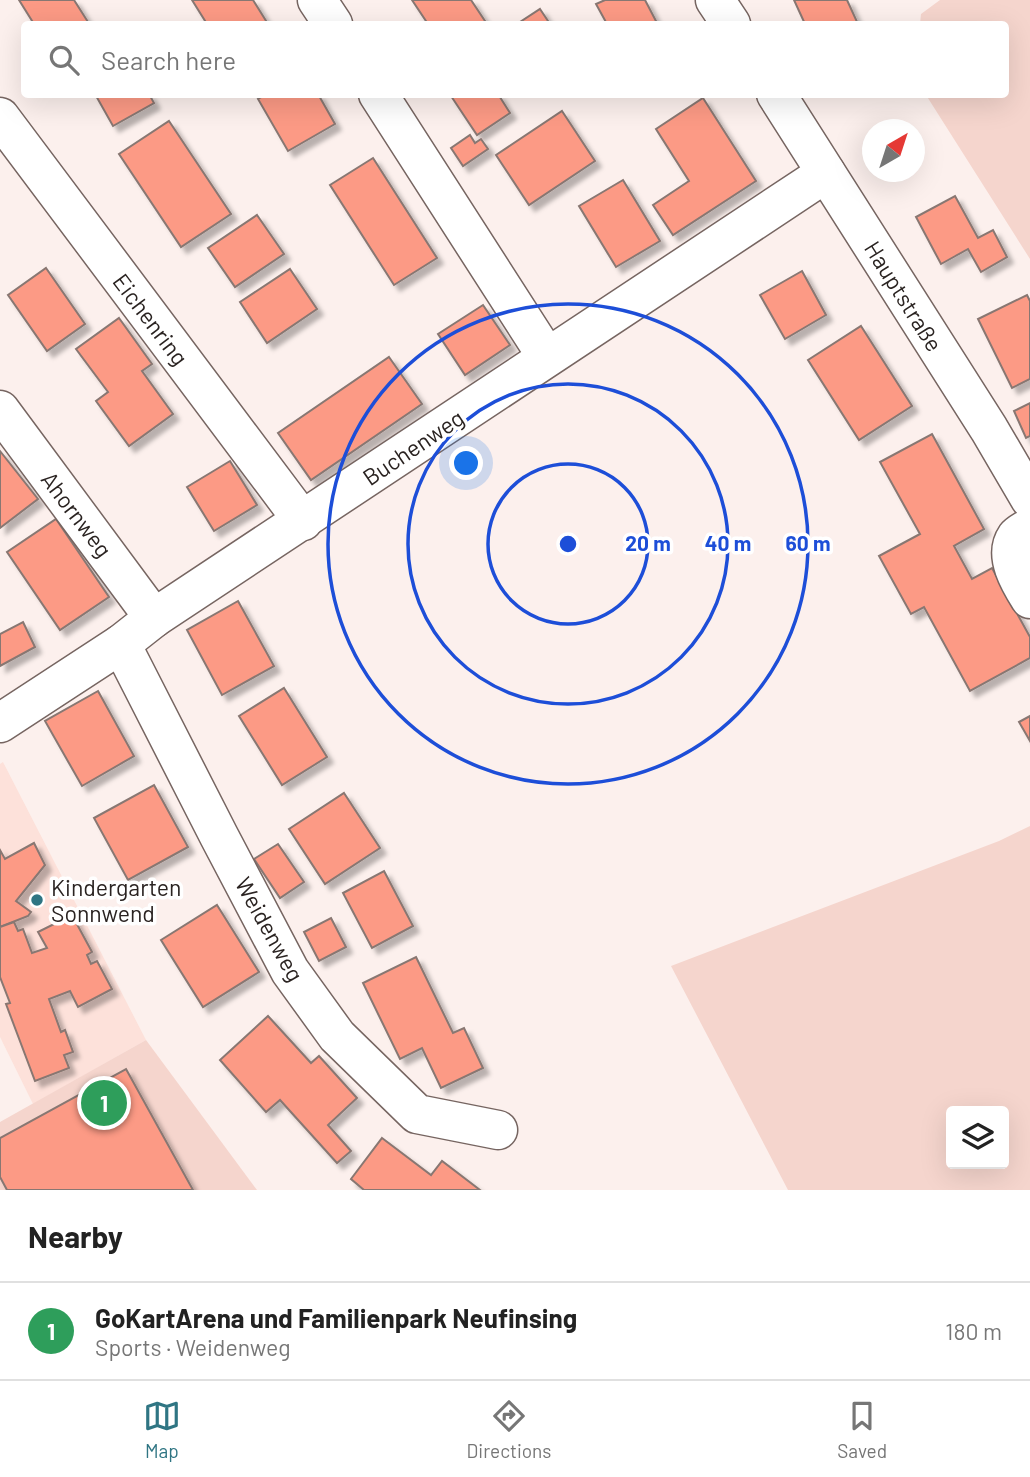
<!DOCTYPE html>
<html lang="en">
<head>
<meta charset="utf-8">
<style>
  :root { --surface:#fff; --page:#f2f2f2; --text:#222; --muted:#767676; --line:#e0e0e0; --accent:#2f7583 }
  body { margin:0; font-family:Barlow,sans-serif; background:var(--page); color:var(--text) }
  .controls { position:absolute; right:21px; bottom:21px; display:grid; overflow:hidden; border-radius:7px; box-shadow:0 7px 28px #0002 }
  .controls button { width:63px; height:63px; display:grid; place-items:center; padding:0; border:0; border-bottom:2px solid var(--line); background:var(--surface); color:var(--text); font:35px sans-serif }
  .compass { position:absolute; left:862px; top:119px; width:63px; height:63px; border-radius:50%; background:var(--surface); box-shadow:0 7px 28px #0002; rotate:39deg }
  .you { position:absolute; left:467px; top:464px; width:24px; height:24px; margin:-18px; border:5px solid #fff; border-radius:50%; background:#1a73e8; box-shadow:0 0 0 10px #1a73e833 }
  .badge { display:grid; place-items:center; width:46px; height:46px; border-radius:50%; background:var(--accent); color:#fff; font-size:23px; font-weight:700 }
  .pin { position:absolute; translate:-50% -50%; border:4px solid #fff; box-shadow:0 2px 7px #0006 }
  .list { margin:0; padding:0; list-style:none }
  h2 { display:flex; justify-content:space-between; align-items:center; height:91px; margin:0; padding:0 28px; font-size:30px }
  h2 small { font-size:23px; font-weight:400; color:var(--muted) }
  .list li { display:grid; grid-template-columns:46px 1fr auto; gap:21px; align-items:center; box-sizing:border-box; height:98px; padding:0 28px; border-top:2px solid var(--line) }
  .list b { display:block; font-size:26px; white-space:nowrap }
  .list p { margin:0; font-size:23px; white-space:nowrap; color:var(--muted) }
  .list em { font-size:23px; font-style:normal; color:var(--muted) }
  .icon { flex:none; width:38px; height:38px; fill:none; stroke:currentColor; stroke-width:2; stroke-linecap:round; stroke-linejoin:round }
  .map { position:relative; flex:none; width:1030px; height:1190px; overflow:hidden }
  .search { position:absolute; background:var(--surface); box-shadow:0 7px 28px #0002; left:21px; right:21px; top:21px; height:77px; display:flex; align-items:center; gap:18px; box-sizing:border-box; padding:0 24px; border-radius:7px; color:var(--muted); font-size:26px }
  .sheet { height:189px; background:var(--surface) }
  nav { display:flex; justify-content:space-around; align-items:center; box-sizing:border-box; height:98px; border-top:2px solid var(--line); background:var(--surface); font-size:19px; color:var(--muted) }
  nav a { display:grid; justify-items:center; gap:4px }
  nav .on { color:var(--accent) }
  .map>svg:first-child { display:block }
</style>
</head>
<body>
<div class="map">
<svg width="1030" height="1190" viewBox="0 0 1030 1190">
  <defs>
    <filter id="shadow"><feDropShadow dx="6" dy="6" stdDeviation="2" flood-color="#0004"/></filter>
  </defs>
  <rect width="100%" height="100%" fill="#fcf0ed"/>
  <polygon fill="#fde1da" points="3,762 146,1040 33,1104 0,1037 0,764"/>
  <g fill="#f5d5cd" fill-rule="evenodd">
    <polygon points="940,0 1030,0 1030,259 926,95 1006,94 1006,24 920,24 921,14"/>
    <path d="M 1030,826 L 1030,1190 L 788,1190 L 671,966 L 999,841 ZM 1004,1111 L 1004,1164 L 951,1164 L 951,1111 Z"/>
    <polygon points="146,1040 257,1190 0,1190 0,1122"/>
  </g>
  <g fill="#fc9a85" stroke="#887772" stroke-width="2" filter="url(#shadow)">
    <polygon points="19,0 74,0 88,22 83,24 34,24"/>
    <polygon points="192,0 253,0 268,24 207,24"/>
    <polygon points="412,0 471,0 487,24 428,24"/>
    <polygon points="605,0 645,0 657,23 654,24 607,24 596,4"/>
    <polygon points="794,0 847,0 858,24 805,24"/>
    <polygon points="540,9 550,24 517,24"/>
    <polygon points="95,94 149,94 154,103 113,126"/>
    <polygon points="267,94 318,94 335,124 288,151 258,99"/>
    <polygon points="453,94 498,94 510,113 477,135 451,96"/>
    <polygon points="703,98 756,181 673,235 653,205 689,181 656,129"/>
    <polygon points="562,111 595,161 529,205 496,155"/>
    <polygon points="169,121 231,214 181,247 119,154"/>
    <polygon points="470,135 475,143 481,139 488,149 463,166 451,148"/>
    <polygon points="373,158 437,258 394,285 330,185"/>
    <polygon points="623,180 660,241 616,267 579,206"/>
    <polygon points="955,196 978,238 993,230 1007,257 981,272 968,249 941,264 916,217"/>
    <polygon points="257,215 284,254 235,287 208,248"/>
    <polygon points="46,268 85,324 47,351 8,295"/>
    <polygon points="290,269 317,309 267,343 240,302"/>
    <polygon points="802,271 826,315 785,339 760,295"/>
    <polygon points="1027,295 1030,301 1030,379 1012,388 978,319"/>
    <polygon points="483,305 510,345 465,375 438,334"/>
    <polygon points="119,318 152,364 142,371 173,414 129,446 96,401 108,392 76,349"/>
    <polygon points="861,326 912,406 859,440 808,360"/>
    <polygon points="389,357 422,404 311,480 278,433"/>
    <polygon points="1030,403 1030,436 1026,438 1014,411"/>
    <polygon points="932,434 984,529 954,546 972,579 992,568 1030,637 1030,658 970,691 924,607 911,614 879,556 920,534 880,462"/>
    <polygon points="0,451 38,499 0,528"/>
    <polygon points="230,461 257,505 214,531 187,487"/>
    <polygon points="56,519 109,597 60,630 7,552"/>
    <polygon points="238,601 274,666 222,695 187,630"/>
    <polygon points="23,622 35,647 0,666 0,634"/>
    <polygon points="284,688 327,757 282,785 239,716"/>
    <polygon points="98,691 134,756 82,786 45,721"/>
    <polygon points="1030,716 1030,741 1019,722"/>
    <polygon points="154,785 188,847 128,880 94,818"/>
    <polygon points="344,793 380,848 325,884 289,829"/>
    <polygon points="34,843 45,865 16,901 31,912 28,916 0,927 0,850 5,859"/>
    <polygon points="278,844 304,882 280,898 254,859"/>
    <polygon points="384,871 413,926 372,948 343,893"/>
    <polygon points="217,905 259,972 203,1007 161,940"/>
    <polygon points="72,915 92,952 87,955 91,964 97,961 112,989 78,1007 70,991 49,999 61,1032 65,1030 73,1052 64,1055 69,1068 35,1081 6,1004 10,1003 0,977 0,927 14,922 18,931 23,929 32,953 47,948 38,932"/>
    <polygon points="331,918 346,947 319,961 304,932"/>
    <polygon points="416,957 453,1033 464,1028 483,1068 441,1088 422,1048 400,1059 363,983"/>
    <polygon points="268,1016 311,1063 319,1056 357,1098 328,1125 351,1151 337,1163 280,1100 266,1112 220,1060"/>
    <polygon points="126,1069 193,1190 7,1190 0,1177 0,1138"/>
    <polygon points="382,1138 431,1175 442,1161 480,1190 364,1190 351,1179"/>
  </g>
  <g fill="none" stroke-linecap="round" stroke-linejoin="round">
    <g stroke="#766561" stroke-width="41">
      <g id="minor">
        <polyline points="317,0 333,24"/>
        <polyline points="715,0 731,24"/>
        <polyline points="378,94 547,357"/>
        <polyline points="776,94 989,429 1030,499"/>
        <polyline points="0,117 303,521"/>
        <polyline points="0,410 154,618"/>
        <path d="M 1030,527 C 1026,530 1019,533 1016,537 C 1003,556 1020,583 1030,599"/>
        <polyline points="121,644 219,836 290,971 337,1036 417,1114 498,1130"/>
        <polyline points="0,723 121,644 154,618 826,173"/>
      </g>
    </g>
    <use href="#minor" stroke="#fff" stroke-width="38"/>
  </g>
  <g fill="none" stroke="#1d4ed8" stroke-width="3.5">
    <circle cx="568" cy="544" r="80"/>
    <circle cx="568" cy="544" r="160"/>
    <circle cx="568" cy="544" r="240"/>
  </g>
  <circle fill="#2f7583" stroke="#fff" stroke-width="2.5" cx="37" cy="900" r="7"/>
  <g text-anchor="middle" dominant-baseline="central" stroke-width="7" stroke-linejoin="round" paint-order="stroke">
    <g font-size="23" fill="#2a2321" stroke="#fff">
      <text transform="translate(904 296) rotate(58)">Hauptstraße</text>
      <text transform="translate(151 319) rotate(53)">Eichenring</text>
      <text transform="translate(413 447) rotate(-34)">Buchenweg</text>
      <text transform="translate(77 514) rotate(53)">Ahornweg</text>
      <text transform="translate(270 929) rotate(61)">Weidenweg</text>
    </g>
    <g font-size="23" fill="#2a2321" stroke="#fff" text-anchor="start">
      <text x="51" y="887">Kindergarten<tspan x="51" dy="26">Sonnwend</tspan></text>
    </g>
  </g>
  <circle cx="568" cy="544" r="10" fill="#1d4ed8" stroke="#fff" stroke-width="3.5"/>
  <g font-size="21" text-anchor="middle" font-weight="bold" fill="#1d4ed8" stroke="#fff" stroke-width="7" stroke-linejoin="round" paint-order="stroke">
    <text x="648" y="551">20 m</text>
    <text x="728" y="551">40 m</text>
    <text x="808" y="551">60 m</text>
  </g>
</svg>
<div class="controls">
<button><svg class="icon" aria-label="layers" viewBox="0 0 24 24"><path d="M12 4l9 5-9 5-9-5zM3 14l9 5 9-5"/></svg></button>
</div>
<svg class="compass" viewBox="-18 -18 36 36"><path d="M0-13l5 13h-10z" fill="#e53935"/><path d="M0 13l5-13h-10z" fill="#767676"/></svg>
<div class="you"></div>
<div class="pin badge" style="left:104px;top:1103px;background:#2e9e5b">1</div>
<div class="search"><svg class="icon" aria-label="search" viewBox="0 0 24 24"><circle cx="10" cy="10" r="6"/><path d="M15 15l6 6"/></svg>Search here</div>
</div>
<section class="sheet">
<h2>Nearby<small></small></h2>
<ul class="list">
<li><span class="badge" style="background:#2e9e5b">1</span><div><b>GoKartArena und Familienpark Neufinsing</b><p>Sports · Weidenweg</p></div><em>180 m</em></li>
</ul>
</section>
<nav>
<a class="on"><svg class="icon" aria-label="map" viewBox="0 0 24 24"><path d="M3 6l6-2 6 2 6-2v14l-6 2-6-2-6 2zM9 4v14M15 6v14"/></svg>Map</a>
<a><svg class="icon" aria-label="directions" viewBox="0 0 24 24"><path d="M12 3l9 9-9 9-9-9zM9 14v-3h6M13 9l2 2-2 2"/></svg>Directions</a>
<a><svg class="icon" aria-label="saved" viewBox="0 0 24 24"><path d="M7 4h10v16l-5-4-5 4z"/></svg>Saved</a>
</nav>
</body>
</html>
